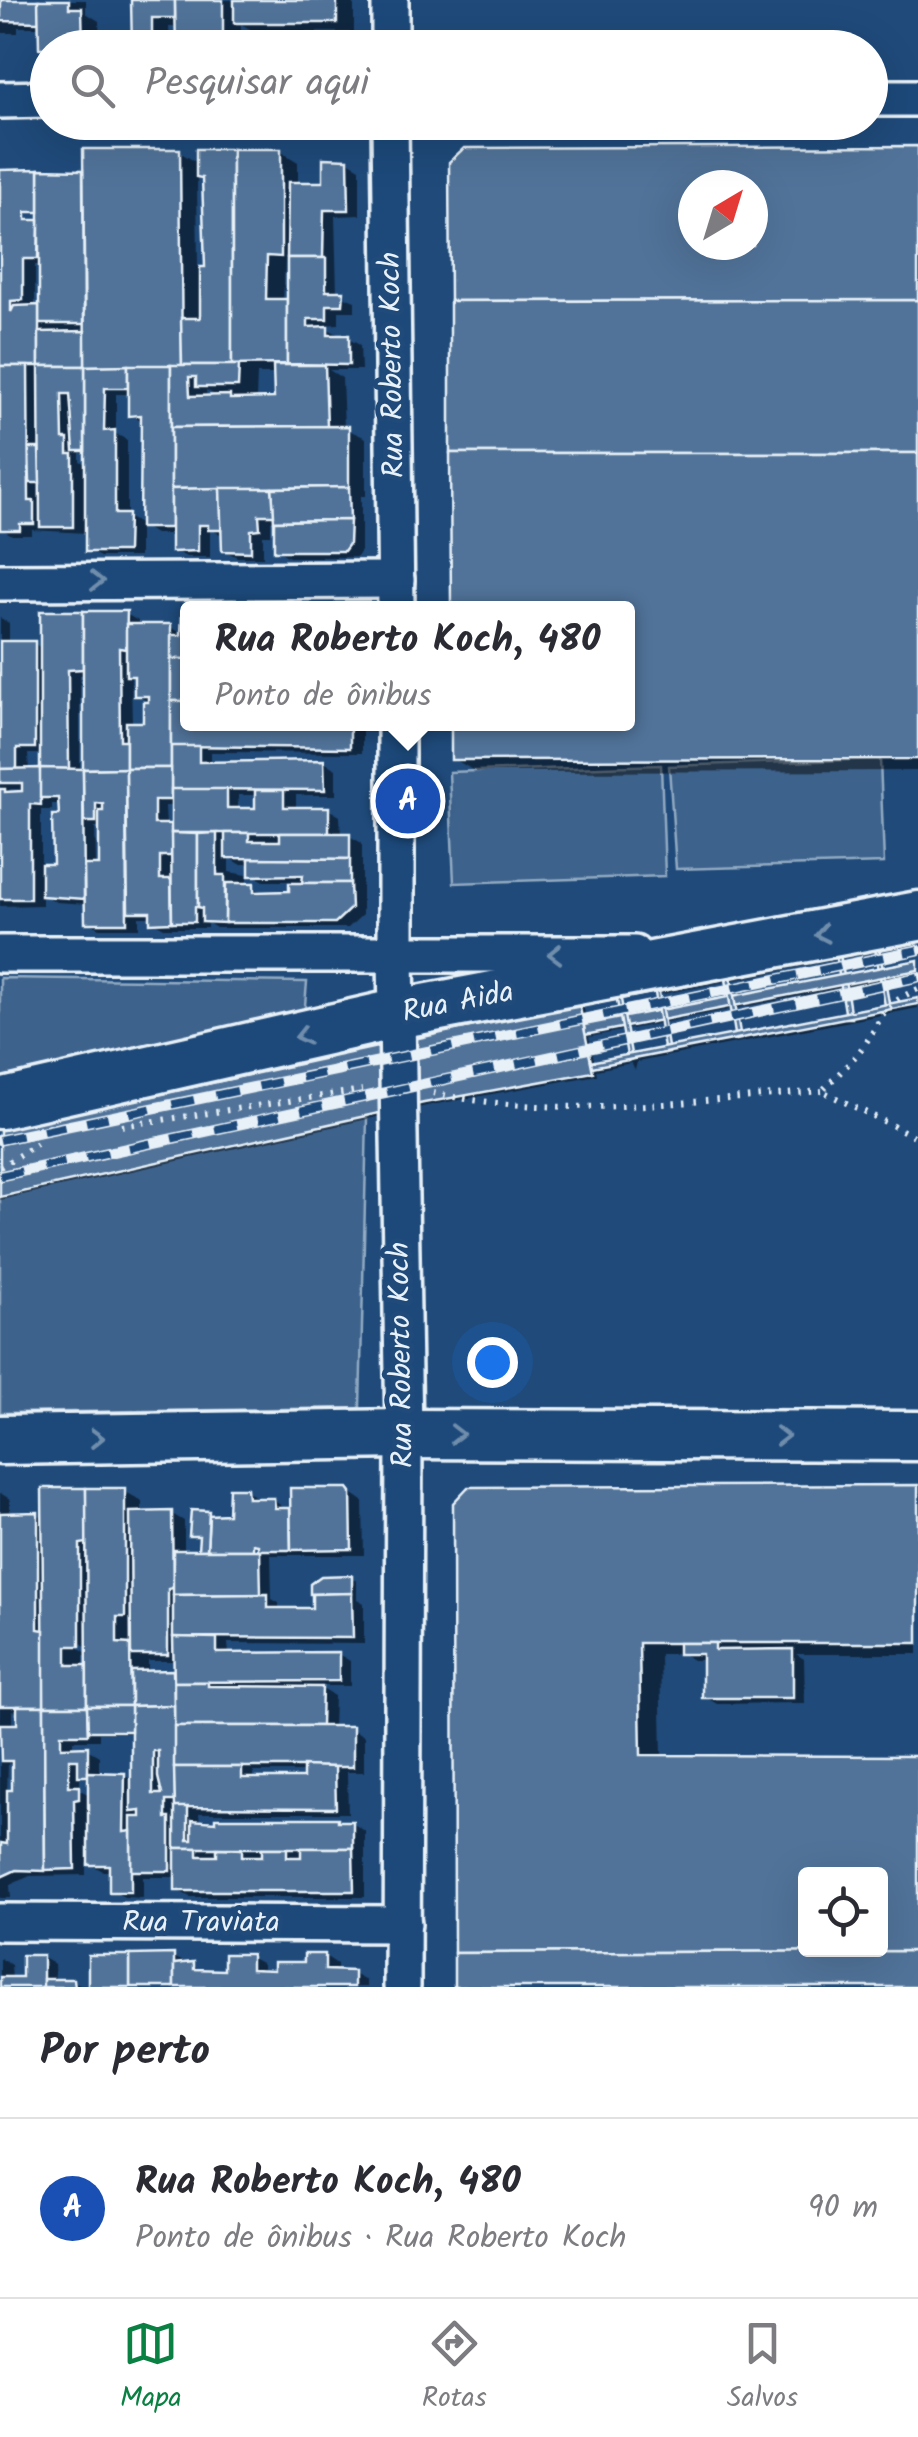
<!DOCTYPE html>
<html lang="pt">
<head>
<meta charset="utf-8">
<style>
  :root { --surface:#fff; --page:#f7f7f7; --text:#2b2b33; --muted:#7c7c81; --line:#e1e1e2; --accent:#0b8043 }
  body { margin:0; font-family:Kalam,sans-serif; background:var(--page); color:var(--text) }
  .controls { position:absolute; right:30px; bottom:30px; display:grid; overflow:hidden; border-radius:10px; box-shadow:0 10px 40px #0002 }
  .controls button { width:90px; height:90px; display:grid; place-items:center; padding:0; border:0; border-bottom:2px solid var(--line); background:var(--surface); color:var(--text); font:50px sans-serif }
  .compass { position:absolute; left:678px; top:170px; width:90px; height:90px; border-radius:50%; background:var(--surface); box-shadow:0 10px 40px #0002; rotate:38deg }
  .you { position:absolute; left:492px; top:1362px; width:35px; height:35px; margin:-25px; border:8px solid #fff; border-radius:50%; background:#1a73e8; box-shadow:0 0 0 15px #1a73e833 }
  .badge { display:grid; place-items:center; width:65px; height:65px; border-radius:50%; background:var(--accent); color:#fff; font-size:32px; font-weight:700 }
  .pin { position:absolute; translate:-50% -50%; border:5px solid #fff; box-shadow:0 2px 10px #0006 }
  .popup { position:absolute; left:180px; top:601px; width:455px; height:130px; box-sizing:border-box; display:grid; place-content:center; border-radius:10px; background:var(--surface); filter:drop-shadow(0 2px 8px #0005); font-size:32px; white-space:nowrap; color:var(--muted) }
  .popup b { font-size:38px; color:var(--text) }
  .popup::after { content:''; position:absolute; left:50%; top:100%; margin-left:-20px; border:20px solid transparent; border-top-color:var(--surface) }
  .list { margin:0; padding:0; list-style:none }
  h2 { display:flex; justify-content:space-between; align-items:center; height:130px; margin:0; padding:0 40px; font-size:42px }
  h2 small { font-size:32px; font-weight:400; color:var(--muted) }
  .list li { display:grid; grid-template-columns:65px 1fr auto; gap:30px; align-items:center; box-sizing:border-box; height:180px; padding:0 40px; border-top:2px solid var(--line) }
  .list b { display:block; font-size:38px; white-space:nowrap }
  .list p { margin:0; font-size:32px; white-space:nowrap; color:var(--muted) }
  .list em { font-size:32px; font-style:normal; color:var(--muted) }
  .icon { flex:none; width:55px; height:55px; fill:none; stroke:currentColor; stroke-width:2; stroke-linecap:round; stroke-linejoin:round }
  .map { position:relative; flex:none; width:918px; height:1987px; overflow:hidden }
  .search { position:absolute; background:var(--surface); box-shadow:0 10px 40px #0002; left:30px; right:30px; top:30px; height:110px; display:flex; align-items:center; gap:25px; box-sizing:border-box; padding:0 35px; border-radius:55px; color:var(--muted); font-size:38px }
  .sheet { height:310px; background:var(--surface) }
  nav { display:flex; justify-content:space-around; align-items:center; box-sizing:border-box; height:140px; border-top:2px solid var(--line); background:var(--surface); font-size:28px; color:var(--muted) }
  nav a { display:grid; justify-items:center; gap:5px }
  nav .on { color:var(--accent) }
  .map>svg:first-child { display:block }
</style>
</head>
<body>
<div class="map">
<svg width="918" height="1987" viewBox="0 0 918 1987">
  <rect width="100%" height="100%" fill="#1f4a7a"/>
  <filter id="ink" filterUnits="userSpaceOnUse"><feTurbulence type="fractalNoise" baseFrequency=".01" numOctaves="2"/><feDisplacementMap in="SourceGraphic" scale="20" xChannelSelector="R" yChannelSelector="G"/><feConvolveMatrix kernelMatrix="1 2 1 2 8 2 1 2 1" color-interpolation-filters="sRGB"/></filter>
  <g filter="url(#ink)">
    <g fill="#3c628c" stroke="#92aac2" stroke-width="2.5">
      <polygon points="880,759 884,863 676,869 669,766"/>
      <polygon points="661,765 665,876 454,883 449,772"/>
      <polygon points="0,978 307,982 304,1017 0,1084"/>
      <polygon points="368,1076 360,1408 0,1413 0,1151"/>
    </g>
    <g fill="#0007" fill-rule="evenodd">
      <polygon points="0,0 86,0 86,13 99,21 100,48 48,50 41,46 41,27 18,27 18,33 0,33"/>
      <polygon points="134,0 354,0 354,32 255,32 241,24 241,48 179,48 178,27 169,27 170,48 136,48"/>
      <path d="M 918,149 L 918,771 L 476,772 L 454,759 L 454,724 L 628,724 L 628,608 L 453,608 L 452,164 ZM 693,185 L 753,185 L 753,245 L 693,245 Z"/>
      <path d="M 280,151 L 298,162 L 298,185 L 325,185 L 348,161 L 360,168 L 360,215 L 335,216 L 337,294 L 355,301 L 355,311 L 339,311 L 339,324 L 320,325 L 360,345 L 361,370 L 329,370 L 342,378 L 344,428 L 366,438 L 366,496 L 361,496 L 361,551 L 357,557 L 289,557 L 277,550 L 276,521 L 271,521 L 271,535 L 263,535 L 263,557 L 237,557 L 224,550 L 224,536 L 214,531 L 210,531 L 210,557 L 186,557 L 173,550 L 173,534 L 155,534 L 139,524 L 139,557 L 100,557 L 87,550 L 87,533 L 32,530 L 32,535 L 12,535 L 0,528 L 0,172 L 86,175 L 179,152 L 198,163 ZM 197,175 L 204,179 L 208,269 L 198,269 ZM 41,209 L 42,222 L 24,223 L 23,210 ZM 285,260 L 290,260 L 289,304 L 283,302 ZM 35,265 L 41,265 L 42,308 L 35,308 ZM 257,374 L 276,374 L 276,401 L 256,400 ZM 206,390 L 222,399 L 207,399 ZM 116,394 L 130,394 L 130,414 L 143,422 L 143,526 L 127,517 L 127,440 L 116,434 ZM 80,452 L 88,456 L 88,465 L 80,461 Z"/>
      <path d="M 126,614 L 138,621 L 138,627 L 171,627 L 184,635 L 188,724 L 362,724 L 362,753 L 211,752 L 211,764 L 324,762 L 336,769 L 336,795 L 296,795 L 296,809 L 328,809 L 340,816 L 341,836 L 349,836 L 362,843 L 362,915 L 348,928 L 216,928 L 207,922 L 207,928 L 164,928 L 152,921 L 152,917 L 139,917 L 139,928 L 99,928 L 87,921 L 87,904 L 56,902 L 42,894 L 42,905 L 0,906 L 0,618 L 9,623 L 9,644 L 34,644 L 42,648 ZM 80,675 L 86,675 L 86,771 L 80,771 ZM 131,676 L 137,679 L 137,695 L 154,705 L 145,724 L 132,724 ZM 28,754 L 43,754 L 43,771 L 29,771 ZM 11,789 L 31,789 L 31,793 L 1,795 ZM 238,795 L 258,795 L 258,810 L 238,811 ZM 224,796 L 228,796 L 230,821 L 224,810 ZM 52,804 L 61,804 L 55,867 L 41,867 L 41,810 L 52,810 ZM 165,806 L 174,806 L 174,826 L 166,826 ZM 95,828 L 102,828 L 102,867 L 96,867 ZM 229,857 L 240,864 L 252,864 L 252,874 L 264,881 L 292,881 L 292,894 L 266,893 L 247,886 L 247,875 L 229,872 Z"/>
      <polygon points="918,937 918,944 662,994 657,991"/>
      <polygon points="918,963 918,973 589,1037 595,1064 918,1001 918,1008 637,1062 635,1070 631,1063 596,1070 597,1075 431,1105 0,1200 0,1131 578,1005 584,1009 588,1027"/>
      <path d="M 918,1488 L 918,1654 L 796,1654 L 804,1659 L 805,1703 L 717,1704 L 704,1696 L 704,1660 L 693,1660 L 683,1654 L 660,1654 L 662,1758 L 918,1758 L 918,1987 L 457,1987 L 455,1504 ZM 806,1874 L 880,1874 L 880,1950 L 806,1950 Z"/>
      <path d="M 247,1490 L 259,1500 L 274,1500 L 286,1510 L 347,1490 L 363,1501 L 364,1555 L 271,1555 L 272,1599 L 279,1603 L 279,1610 L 314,1611 L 314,1593 L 351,1578 L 357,1581 L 357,1599 L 364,1603 L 364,1644 L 228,1643 L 229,1655 L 338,1654 L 350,1661 L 350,1686 L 317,1686 L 334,1696 L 333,1729 L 352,1729 L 364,1736 L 364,1772 L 347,1772 L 348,1813 L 199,1813 L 200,1823 L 338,1821 L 352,1823 L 365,1831 L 365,1897 L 190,1897 L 177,1890 L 177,1877 L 143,1877 L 143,1898 L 124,1897 L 112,1890 L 112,1871 L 103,1871 L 86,1862 L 86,1875 L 30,1876 L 10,1885 L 11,1898 L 0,1898 L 0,1493 L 10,1499 L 10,1516 L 38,1515 L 45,1519 L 124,1491 L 142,1501 L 142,1514 L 172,1514 L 184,1521 L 184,1553 L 208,1553 L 202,1538 L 192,1534 L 208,1513 L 216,1517 L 230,1516 ZM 250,1542 L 261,1542 L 261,1552 L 250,1552 ZM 71,1637 L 89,1648 L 89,1654 L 68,1641 ZM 84,1655 L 89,1655 L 90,1667 L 84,1667 ZM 148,1661 L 176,1661 L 176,1674 L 148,1673 ZM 12,1710 L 20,1714 L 20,1727 L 12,1727 ZM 99,1733 L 133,1733 L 133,1781 L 124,1775 L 99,1775 L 99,1756 L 87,1749 L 73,1749 L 73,1740 L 99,1740 ZM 8,1763 L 15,1766 L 15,1793 L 7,1793 ZM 254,1772 L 305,1772 L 305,1781 L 254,1781 ZM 80,1775 L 90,1780 L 90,1795 L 80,1790 Z"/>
      <polygon points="325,1956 337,1964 337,1973 353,1974 366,1981 366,1987 91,1987 173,1957 206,1972 226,1972 250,1957 263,1964 263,1972 307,1964"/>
      <polygon points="42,1957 54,1964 55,1981 74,1981 84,1987 0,1987 0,1958 11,1965 12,1980 25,1980"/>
    </g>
    <g fill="#517399" stroke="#e8f1f8" stroke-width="2.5" fill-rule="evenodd">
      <polygon points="1,0 39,0 39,22 1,21"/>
      <polygon points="38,0 69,0 69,8 82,8 83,48 39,48"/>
      <polygon points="131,0 175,0 175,18 152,18 152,48 132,48"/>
      <polygon points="175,0 223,0 223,48 176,48"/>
      <rect x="234" y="0" width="103" height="23"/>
      <path d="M 918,146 L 918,300 L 450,301 L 449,162 L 464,148 ZM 693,185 L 753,185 L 753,245 L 693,245 Z"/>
      <polygon points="83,149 180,149 182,365 85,366"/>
      <polygon points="196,149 232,149 232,365 182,365 181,318 200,318 200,267 205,267 202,178 196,177"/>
      <polygon points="232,149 281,149 281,257 267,256 266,299 287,299 287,364 232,365"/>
      <polygon points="323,158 348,159 349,210 324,210 323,258 287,258 288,182 323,182"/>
      <polygon points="39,169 83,170 84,324 39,324"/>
      <polygon points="39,169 39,212 26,212 26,220 39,220 38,259 23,259 23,300 11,301 11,312 14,306 39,305 39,366 0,366 0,170"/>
      <polygon points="287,258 326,258 326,291 344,291 343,305 327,305 327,319 308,319 308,327 328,326 328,335 349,335 349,365 287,364"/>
      <polygon points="918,300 918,453 450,453 450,301"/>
      <polygon points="85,331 85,366 39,366 39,332"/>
      <polygon points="128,365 128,388 105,388 104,431 115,430 115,514 128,514 127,552 85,552 85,366"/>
      <polygon points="128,365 171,365 171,528 140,528 141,415 128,416"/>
      <polygon points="171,365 239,365 238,387 196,387 196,377 189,377 190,396 230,395 230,399 274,398 273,365 325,365 327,426 171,427"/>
      <polygon points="0,366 28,366 29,501 34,501 34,524 20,524 20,530 0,530"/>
      <polygon points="39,366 85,366 85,451 74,451 70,394 62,394 63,439 68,439 68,454 73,454 73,527 40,527"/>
      <polygon points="349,426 349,487 171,489 171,427"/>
      <polygon points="29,448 39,448 40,483 30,483"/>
      <polygon points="450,453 918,453 918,759 451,760 451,724 628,724 628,608 451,608"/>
      <polygon points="349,487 350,520 274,521 272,488"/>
      <polygon points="220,488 222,530 208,530 208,525 198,525 198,551 171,552 171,489"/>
      <polygon points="220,488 272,488 274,515 259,515 260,529 251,530 251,552 222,551"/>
      <polygon points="350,520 349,544 344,551 274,551 274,521"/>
      <polygon points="40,611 83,611 83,669 68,670 69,769 40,768"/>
      <polygon points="83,611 127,611 126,649 119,648 120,740 126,740 126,768 83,769"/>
      <polygon points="182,612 188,612 188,659 171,659 171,635 181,635"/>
      <polygon points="126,624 171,624 171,768 126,768 126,722 143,722 143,702 148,702 148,696 134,696 134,676 126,676"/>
      <polygon points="0,641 35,641 35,748 17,748 17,769 0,769"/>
      <rect x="171" y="659" width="17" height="42"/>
      <polygon points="171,701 188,701 188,724 350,724 350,748 171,746"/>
      <polygon points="171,746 199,746 199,762 324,760 325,790 171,789"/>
      <polygon points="40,768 41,805 30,804 30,899 0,899 0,789 5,789 5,792 22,791 22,783 0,783 0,769"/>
      <polygon points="40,768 83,769 84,899 41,896 41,864 53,864 52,815 59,815 58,798 40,798"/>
      <polygon points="126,768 127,923 85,923 84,865 99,865 99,811 103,811 103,804 96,803 96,822 84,822 83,769"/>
      <polygon points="126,768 171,768 171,800 154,800 154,824 172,824 171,856 160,856 160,879 171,879 172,922 150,923 150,912 128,912"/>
      <polygon points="171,789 227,789 227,808 255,808 255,790 284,790 284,807 329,807 329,833 171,833"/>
      <polygon points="171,833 198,834 198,907 195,907 195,922 172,922"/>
      <polygon points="217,833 217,875 225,875 225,923 202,922 202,908 198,907 198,834"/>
      <polygon points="225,833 249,833 249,841 280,841 280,833 350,833 350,859 225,858"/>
      <polygon points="249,858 350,859 350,883 302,883 303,875 249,876"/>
      <polygon points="226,883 254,883 254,892 289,891 289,883 350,883 351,908 335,923 225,923"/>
      <polygon points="918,934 918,941 580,1007 579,1003"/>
      <polygon points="878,942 890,1008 886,1011 874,943"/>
      <polygon points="839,949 846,986 851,1018 846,1018 835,950"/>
      <polygon points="918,960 918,970 585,1035 584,1025"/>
      <polygon points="730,972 741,1039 736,1040 725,973"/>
      <polygon points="658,986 669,1053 665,1054 654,987"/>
      <polygon points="620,994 632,1059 628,1061 616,995"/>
      <polygon points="918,998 918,1004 592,1067 590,1062"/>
      <polygon points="579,1003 593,1072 424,1103 0,1197 0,1129"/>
      <path d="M 918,1485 L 918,1643 L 639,1643 L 641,1755 L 918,1756 L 918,1951 L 454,1953 L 453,1503 L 468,1487 ZM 806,1874 L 880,1874 L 880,1950 L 806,1950 Z"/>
      <polygon points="42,1488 86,1488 87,1543 80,1544 80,1646 67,1646 67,1665 87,1665 87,1706 44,1706"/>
      <polygon points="86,1488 125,1488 125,1617 117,1617 117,1643 130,1644 131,1706 87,1706"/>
      <polygon points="229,1488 247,1488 248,1498 274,1498 275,1508 290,1508 291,1550 258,1550 258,1545 253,1544 253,1550 207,1550 209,1515 228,1514"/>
      <polygon points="290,1488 348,1488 351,1492 352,1549 291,1550"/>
      <polygon points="191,1510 209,1511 207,1550 198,1550 199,1536 189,1536"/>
      <polygon points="172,1511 173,1588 168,1589 168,1655 131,1655 130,1512"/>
      <polygon points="38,1512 38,1629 44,1630 44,1706 0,1706 0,1513"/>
      <polygon points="173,1550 260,1550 261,1594 173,1595"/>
      <polygon points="352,1575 352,1593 310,1594 310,1584 321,1576"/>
      <polygon points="352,1593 353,1638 173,1637 173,1595 268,1594 268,1608 312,1608 312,1594"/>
      <polygon points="173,1637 217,1638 217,1653 339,1652 339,1681 174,1682"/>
      <polygon points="678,1643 715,1643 715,1650 793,1649 793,1698 702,1698 702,1654 678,1654"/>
      <polygon points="173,1670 174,1705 131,1706 131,1671"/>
      <polygon points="174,1682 208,1682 208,1686 322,1687 321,1726 174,1726"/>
      <path d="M 174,1705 L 175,1801 L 166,1801 L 166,1818 L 170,1818 L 170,1871 L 131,1871 L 131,1817 L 141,1817 L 141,1811 L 131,1812 L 131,1706 ZM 153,1751 L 158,1751 L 158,1777 L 162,1794 L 153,1794 Z"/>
      <polygon points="17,1706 44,1706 45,1871 16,1870 1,1877 1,1843 7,1844 7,1790 12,1790 12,1761 1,1761 0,1724 17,1724"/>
      <polygon points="44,1706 87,1706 88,1734 61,1734 61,1747 88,1746 88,1776 78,1776 78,1759 69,1759 69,1786 79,1786 79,1799 74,1800 75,1869 45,1870"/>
      <polygon points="87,1706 131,1706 131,1731 88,1731"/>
      <rect x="174" y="1726" width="179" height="41"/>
      <polygon points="303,1766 335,1767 336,1808 175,1807 174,1767 242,1767 242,1778 303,1778"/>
      <polygon points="88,1772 125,1773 124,1832 131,1831 131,1892 109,1892 109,1865 88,1865"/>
      <polygon points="175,1807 188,1807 188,1840 192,1840 192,1820 215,1822 215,1818 338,1818 338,1821 353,1821 353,1848 175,1848"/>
      <polygon points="175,1848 198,1848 198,1856 217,1856 217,1848 242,1849 242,1856 262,1856 262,1848 287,1848 287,1857 301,1857 301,1848 353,1848 354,1891 175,1891"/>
      <polygon points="918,1951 918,1987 454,1987 454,1953"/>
      <polygon points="174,1954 174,1987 130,1987 130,1955"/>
      <polygon points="224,1954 251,1954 251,1969 274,1970 274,1962 304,1962 304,1954 325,1954 325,1970 354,1971 354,1987 174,1987 174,1964 194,1962 194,1969 224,1970"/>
      <polygon points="22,1955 43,1955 43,1987 0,1987 0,1977 22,1977"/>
      <rect x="88" y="1955" width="42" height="32"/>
      <polygon points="43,1979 74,1979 75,1987 43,1987"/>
    </g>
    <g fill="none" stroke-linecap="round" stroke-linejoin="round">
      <g stroke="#e8f1f8" stroke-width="42">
        <g id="street">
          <polyline points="390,48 390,0"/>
          <polyline points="870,98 918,98"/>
          <polyline points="0,100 48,99"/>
          <polyline points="390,122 396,608"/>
          <polyline points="0,582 396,580"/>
          <polyline points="396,724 396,956 404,1434 402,1987"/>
          <polyline points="0,954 634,954"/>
          <polyline points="0,1922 403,1924"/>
        </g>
      </g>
      <g stroke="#e8f1f8" stroke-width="55">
        <g id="secondary">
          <polyline points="0,1104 397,1014 918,916"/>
          <polyline points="0,1440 404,1434 918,1436"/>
        </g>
      </g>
      <g stroke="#e8f1f8" stroke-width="6" stroke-dasharray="2.5 8" stroke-linecap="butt">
        <path d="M 918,989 C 879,1007 886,1013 865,1044 C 853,1061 836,1076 822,1091 L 918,1138"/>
        <path d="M 433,1093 C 560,1120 694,1101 822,1091"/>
        <polyline points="122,1126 362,1090"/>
        <polyline points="0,1167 37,1144"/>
      </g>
      <use href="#street" stroke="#1f4a7a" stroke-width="35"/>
      <use href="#secondary" stroke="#1f4a7a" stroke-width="48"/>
      <g stroke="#e8f1f8" stroke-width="11">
        <g id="rail">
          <polyline points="0,1140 918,950"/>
          <polyline points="0,1176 918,977"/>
        </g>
      </g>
      <use href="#rail" stroke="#1f4a7a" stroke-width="8" stroke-dasharray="22" stroke-linecap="butt"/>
    </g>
    <defs><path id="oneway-chevron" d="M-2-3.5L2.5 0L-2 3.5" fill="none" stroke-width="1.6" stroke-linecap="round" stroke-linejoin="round" transform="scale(2.5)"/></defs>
    <g stroke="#6f8dac">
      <use href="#oneway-chevron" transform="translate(97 581)"/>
      <use href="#oneway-chevron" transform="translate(822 934) rotate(169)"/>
      <use href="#oneway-chevron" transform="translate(555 954) rotate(179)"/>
      <use href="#oneway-chevron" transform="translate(302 1036) rotate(167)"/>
      <use href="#oneway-chevron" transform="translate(457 1434)"/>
      <use href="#oneway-chevron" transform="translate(782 1436)"/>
      <use href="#oneway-chevron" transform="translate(97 1438) rotate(-1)"/>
    </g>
  </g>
  <g text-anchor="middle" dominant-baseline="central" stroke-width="10" stroke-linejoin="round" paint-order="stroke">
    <g font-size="30" fill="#e8f1f8" stroke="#1f4a7a">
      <text transform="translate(393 365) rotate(-91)">Rua Roberto Koch</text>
      <text transform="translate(458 1003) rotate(-11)">Rua Aida</text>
      <text transform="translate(402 1355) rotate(-91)">Rua Roberto Koch</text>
      <text x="201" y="1923">Rua Traviata</text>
    </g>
  </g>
</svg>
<div class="controls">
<button><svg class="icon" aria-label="locate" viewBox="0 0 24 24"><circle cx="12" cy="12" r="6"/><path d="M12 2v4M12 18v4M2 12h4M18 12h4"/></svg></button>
</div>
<svg class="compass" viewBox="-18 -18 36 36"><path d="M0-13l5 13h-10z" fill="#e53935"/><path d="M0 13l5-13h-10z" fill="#7c7c81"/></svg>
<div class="you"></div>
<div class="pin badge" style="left:408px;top:801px;background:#1a4fb4">A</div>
<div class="popup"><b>Rua Roberto Koch, 480</b>Ponto de ônibus</div>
<div class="search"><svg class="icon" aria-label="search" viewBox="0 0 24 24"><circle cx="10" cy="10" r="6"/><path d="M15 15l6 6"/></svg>Pesquisar aqui</div>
</div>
<section class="sheet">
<h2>Por perto<small></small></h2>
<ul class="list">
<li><span class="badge" style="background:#1a4fb4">A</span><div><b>Rua Roberto Koch, 480</b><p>Ponto de ônibus · Rua Roberto Koch</p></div><em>90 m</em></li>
</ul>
</section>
<nav>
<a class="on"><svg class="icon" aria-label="map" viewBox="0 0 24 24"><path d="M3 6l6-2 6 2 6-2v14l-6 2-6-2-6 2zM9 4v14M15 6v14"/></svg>Mapa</a>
<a><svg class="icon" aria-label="directions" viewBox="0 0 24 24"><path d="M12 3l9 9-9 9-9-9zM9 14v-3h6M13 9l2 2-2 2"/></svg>Rotas</a>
<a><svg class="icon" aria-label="saved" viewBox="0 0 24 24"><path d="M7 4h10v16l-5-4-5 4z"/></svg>Salvos</a>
</nav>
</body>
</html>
